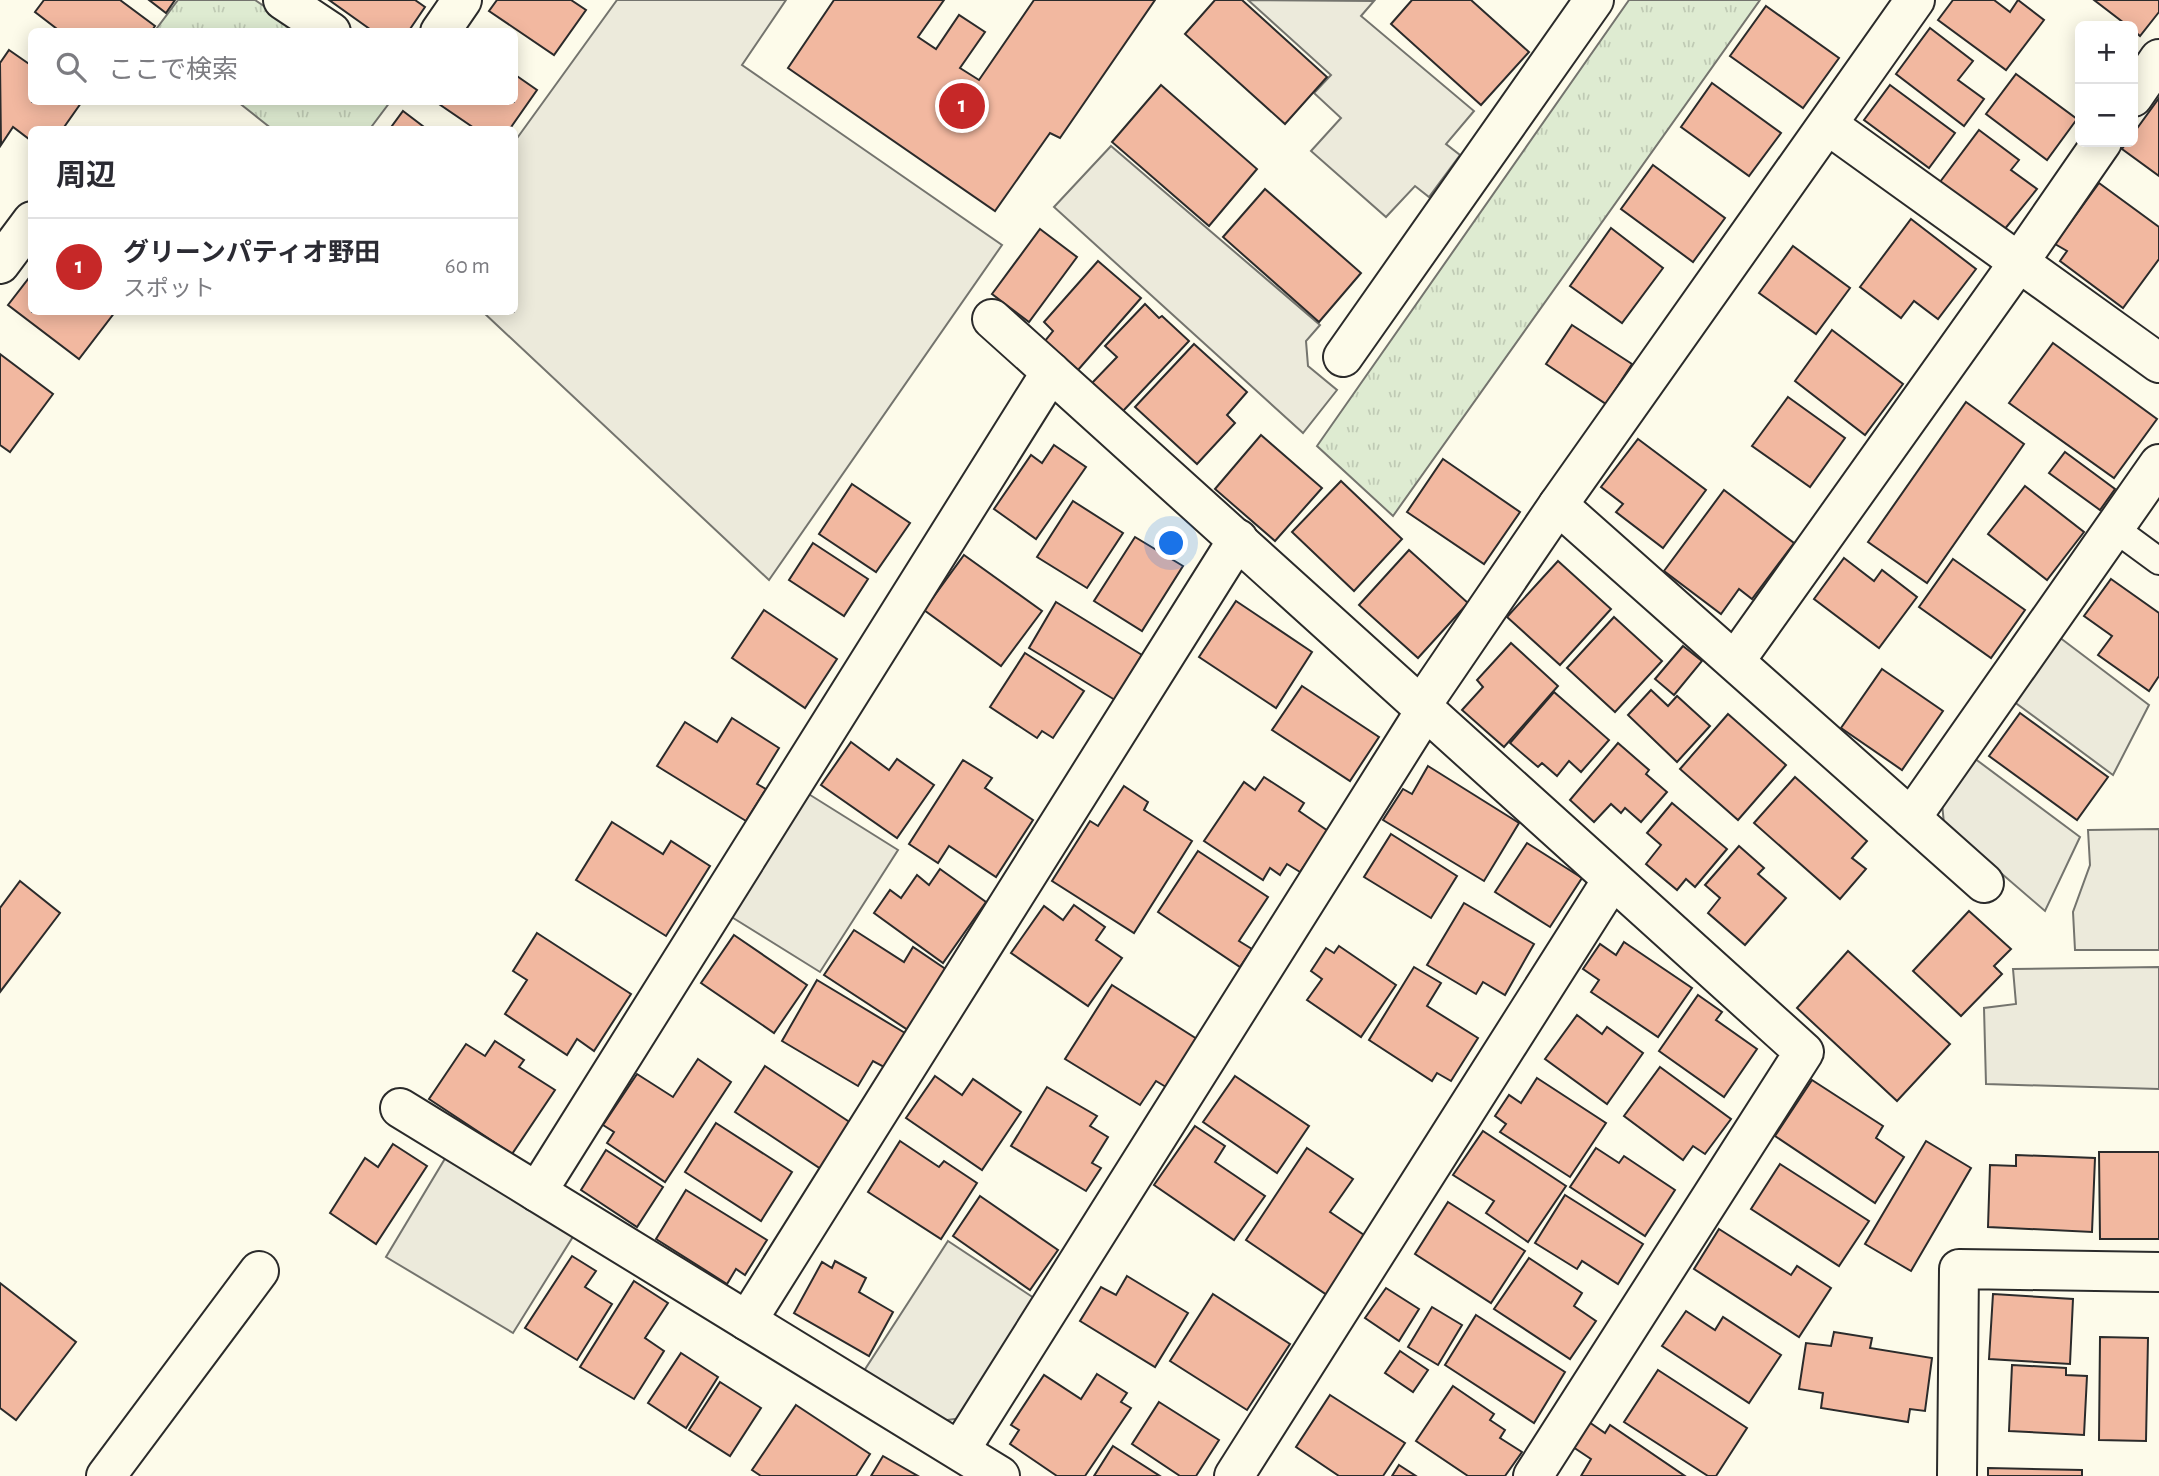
<!DOCTYPE html>
<html lang="ja">
<head>
<meta charset="utf-8">
<style>
  :root { --surface:#fff; --page:#f2f2f3; --text:#2b2b33; --muted:#7c7c81; --line:#e1e1e2; --accent:#c62828 }
  body { margin:0; font-family:"Alegreya Sans","Noto Sans JP",sans-serif; background:var(--page); color:var(--text) }
  .controls { position:absolute; right:21px; top:21px; display:grid; overflow:hidden; border-radius:10px; box-shadow:0 4px 18px #0003 }
  .controls button { width:63px; height:63px; display:grid; place-items:center; padding:0; border:0; border-bottom:2px solid var(--line); background:var(--surface); color:var(--text); font:35px sans-serif }
  .you { position:absolute; left:1172px; top:544px; width:24px; height:24px; margin:-18px; border:5px solid #fff; border-radius:50%; background:#1a73e8; box-shadow:0 0 0 10px #1a73e833 }
  .badge { display:grid; place-items:center; width:46px; height:46px; border-radius:50%; background:var(--accent); color:#fff; font-size:23px; font-weight:700 }
  .pin { position:absolute; translate:-50% -50%; border:4px solid #fff; box-shadow:0 2px 7px #0006 }
  .list { margin:0; padding:0; list-style:none }
  h2 { display:flex; justify-content:space-between; align-items:center; height:91px; margin:0; padding:0 28px; font-size:30px }
  h2 small { font-size:23px; font-weight:400; color:var(--muted) }
  .list li { display:grid; grid-template-columns:46px 1fr auto; gap:21px; align-items:center; box-sizing:border-box; height:98px; padding:0 28px; border-top:2px solid var(--line) }
  .list b { display:block; font-size:26px; white-space:nowrap }
  .list p { margin:0; font-size:23px; white-space:nowrap; color:var(--muted) }
  .list em { font-size:23px; font-style:normal; color:var(--muted) }
  .icon { flex:none; width:38px; height:38px; fill:none; stroke:currentColor; stroke-width:2; stroke-linecap:round; stroke-linejoin:round }
  .map { position:relative; flex:none; width:2159px; height:1476px; overflow:hidden }
  .search { position:absolute; background:var(--surface); box-shadow:0 4px 18px #0003; left:28px; top:28px; width:490px; height:77px; display:flex; align-items:center; gap:18px; box-sizing:border-box; padding:0 24px; border-radius:10px; color:var(--muted); font-size:26px }
  .panel { position:absolute; background:var(--surface); box-shadow:0 4px 18px #0003; left:28px; top:126px; width:490px; height:189px; border-radius:10px }
  .map>svg:first-child { display:block }
</style>
</head>
<body>
<div class="map">
<svg width="2159" height="1476" viewBox="0 0 2159 1476">
  <defs>
    <pattern id="grass-tufts" width="24" height="20" patternUnits="userSpaceOnUse" patternTransform="scale(1.75)"><rect width="24" height="20" fill="#deebd1"/><path d="M3 7l-1-3M5 7V3M7 7l1-3M15 17l-1-3M17 17v-4M19 17l1-3" fill="none" stroke="#bfcab4"/></pattern>
  </defs>
  <rect width="100%" height="100%" fill="#fdfbea"/>
  <g fill="url(#grass-tufts)" stroke="#74746e" stroke-width="2">
    <polygon points="178,0 255,0 300,31 154,32"/>
    <polygon points="1629,0 1760,0 1393,516 1317,446"/>
    <polygon points="238,102 390,102 369,130 272,129"/>
  </g>
  <g fill="#eceadb" stroke="#74746e" stroke-width="2">
    <polygon points="617,0 786,0 742,65 1002,245 769,580 483,312 514,312 515,141"/>
    <polygon points="1248,0 1374,1 1361,16 1474,111 1446,144 1460,155 1429,197 1415,186 1386,217 1311,151 1341,118 1314,93 1331,75"/>
    <polygon points="1111,146 1320,325 1306,341 1308,366 1337,390 1303,433 1054,207"/>
    <polygon points="2059,637 2149,705 2113,775 2013,701"/>
    <polygon points="1974,758 2080,837 2045,911 1944,824 1942,803"/>
    <polygon points="807,793 898,850 820,972 730,916"/>
    <polygon points="2159,829 2159,950 2075,950 2073,912 2090,865 2088,830"/>
    <polygon points="2159,967 2159,1089 1986,1084 1984,1008 2016,1004 2013,969"/>
    <polygon points="446,1157 574,1235 513,1333 386,1257"/>
    <polygon points="948,1241 1037,1300 962,1418 940,1421 862,1374"/>
  </g>
  <g fill="#f2b8a0" stroke="#2b2b2b" stroke-width="2">
    <polygon points="44,0 120,0 155,26 151,32 61,32 35,12"/>
    <polygon points="149,0 175,0 166,13"/>
    <polygon points="329,0 415,0 425,7 408,32 374,32"/>
    <polygon points="497,0 571,0 586,10 554,55 489,11"/>
    <polygon points="834,0 944,0 918,37 936,49 959,15 985,32 960,68 979,80 1034,0 1155,0 1060,138 1050,133 995,211 788,68"/>
    <polygon points="1215,0 1242,0 1327,77 1285,124 1185,34"/>
    <polygon points="1412,0 1471,0 1529,52 1481,105 1391,24"/>
    <polygon points="1953,0 1994,0 2010,12 2018,0 2044,20 2006,70 1938,20"/>
    <polygon points="2094,0 2159,0 2159,12 2140,36 2133,30 2133,26 2128,26"/>
    <polygon points="1766,6 1839,58 1803,108 1730,56"/>
    <polygon points="1930,28 1973,61 1958,80 1984,99 1964,126 1896,74"/>
    <polygon points="9,50 32,66 32,102 81,103 62,130 32,130 32,135 29,139 13,127 1,145 0,63"/>
    <polygon points="514,74 537,90 509,130 477,130 436,102 514,102"/>
    <polygon points="2016,74 2077,119 2047,160 1986,114"/>
    <polygon points="1712,83 1781,133 1749,176 1681,127"/>
    <polygon points="1161,85 1257,169 1209,226 1112,142"/>
    <polygon points="1890,85 1955,133 1929,168 1864,120"/>
    <polygon points="2159,98 2159,176 2122,149 2127,142 2133,142 2133,134"/>
    <polygon points="403,111 428,130 389,130"/>
    <polygon points="1979,130 2019,160 2011,170 2037,189 2004,230 1940,182"/>
    <polygon points="1653,165 1725,218 1693,262 1621,209"/>
    <polygon points="2099,183 2159,227 2159,259 2123,308 2060,261 2067,251 2055,244"/>
    <polygon points="1265,189 1361,273 1319,322 1223,237"/>
    <polygon points="1911,219 1976,269 1938,319 1914,301 1901,318 1860,287"/>
    <polygon points="1611,228 1663,268 1622,323 1570,286"/>
    <polygon points="1040,229 1077,257 1029,322 992,294"/>
    <polygon points="1793,246 1850,288 1816,334 1759,293"/>
    <polygon points="1098,261 1141,298 1078,370 1045,341 1053,331 1044,322"/>
    <polygon points="32,274 32,312 115,312 79,359 8,305"/>
    <polygon points="1145,304 1159,318 1162,316 1189,341 1123,411 1092,383 1117,357 1105,346"/>
    <polygon points="1572,325 1632,364 1606,404 1546,364"/>
    <polygon points="1832,330 1903,384 1865,435 1795,381"/>
    <polygon points="2053,343 2157,419 2114,478 2009,403"/>
    <polygon points="1194,344 1247,392 1227,415 1235,423 1197,464 1135,407"/>
    <polygon points="0,354 53,394 10,452 0,445"/>
    <polygon points="1788,397 1845,438 1810,487 1752,446"/>
    <polygon points="1966,402 2024,444 1927,583 1868,542"/>
    <polygon points="1261,435 1322,488 1275,541 1215,489"/>
    <polygon points="1638,439 1706,490 1663,548 1616,512 1623,504 1601,487"/>
    <polygon points="1054,445 1086,467 1036,539 994,509 1031,455 1042,463"/>
    <polygon points="2065,452 2115,489 2100,510 2049,473"/>
    <polygon points="1443,459 1520,512 1484,564 1407,512"/>
    <polygon points="1341,481 1402,539 1354,591 1292,532"/>
    <polygon points="852,484 910,523 876,572 819,534"/>
    <polygon points="2025,486 2084,532 2047,580 1988,534"/>
    <polygon points="1724,490 1794,543 1752,599 1739,589 1721,614 1664,571"/>
    <polygon points="1073,501 1123,533 1087,588 1037,557"/>
    <polygon points="1135,537 1183,566 1142,631 1094,601"/>
    <polygon points="813,543 868,579 844,616 789,580"/>
    <polygon points="1409,550 1468,603 1418,658 1359,605"/>
    <polygon points="964,555 1042,611 1001,666 924,610"/>
    <polygon points="1844,558 1874,581 1882,570 1917,597 1879,648 1814,599"/>
    <polygon points="1953,559 2025,610 1991,658 1919,607"/>
    <polygon points="1558,561 1611,609 1560,665 1507,617"/>
    <polygon points="2111,579 2159,613 2159,676 2149,691 2098,655 2112,636 2084,616"/>
    <polygon points="1236,601 1312,652 1276,708 1199,657"/>
    <polygon points="1056,602 1142,655 1115,700 1029,648"/>
    <polygon points="764,610 837,659 805,708 732,658"/>
    <polygon points="1614,617 1662,661 1615,712 1567,668"/>
    <polygon points="1511,643 1558,686 1504,747 1462,710 1483,687 1477,680"/>
    <polygon points="1683,646 1702,661 1674,695 1655,679"/>
    <polygon points="1025,653 1084,691 1053,738 1042,731 1037,738 990,707"/>
    <polygon points="1882,669 1943,711 1902,770 1841,728"/>
    <polygon points="1302,686 1379,737 1350,781 1272,730"/>
    <polygon points="1651,690 1668,706 1677,696 1710,726 1677,762 1628,715"/>
    <polygon points="1554,692 1609,740 1581,772 1569,761 1557,776 1542,763 1538,767 1510,743"/>
    <polygon points="2020,713 2108,777 2077,820 1989,756"/>
    <polygon points="1728,714 1786,765 1738,820 1680,769"/>
    <polygon points="732,718 779,748 757,784 766,789 746,821 657,766 685,722 717,742"/>
    <polygon points="851,742 889,770 897,759 934,785 897,838 821,785"/>
    <polygon points="1618,743 1649,770 1646,774 1667,792 1641,822 1625,808 1621,813 1611,804 1594,822 1570,800"/>
    <polygon points="963,760 992,778 985,788 1033,820 996,877 949,846 938,863 909,844"/>
    <polygon points="1428,766 1519,823 1484,881 1383,820 1403,789 1412,794"/>
    <polygon points="1264,777 1304,803 1299,811 1328,831 1300,872 1287,864 1280,875 1270,868 1263,880 1204,841 1244,782 1255,790"/>
    <polygon points="1795,777 1867,841 1852,858 1866,869 1840,899 1754,823"/>
    <polygon points="1124,786 1148,802 1144,810 1192,841 1134,933 1052,881 1090,821 1098,826"/>
    <polygon points="1672,803 1727,849 1695,887 1686,879 1677,890 1646,864 1661,845 1647,833"/>
    <polygon points="612,822 663,854 671,841 710,866 666,936 576,880"/>
    <polygon points="1391,834 1457,876 1431,918 1364,877"/>
    <polygon points="1527,843 1582,878 1550,927 1495,892"/>
    <polygon points="1739,846 1764,868 1758,874 1786,898 1745,945 1708,913 1720,898 1705,885"/>
    <polygon points="1198,851 1268,897 1239,941 1252,949 1240,967 1158,912"/>
    <polygon points="940,869 986,902 943,963 874,913 890,890 901,898 917,875 929,885"/>
    <polygon points="20,881 60,913 0,992 0,908"/>
    <polygon points="1464,903 1534,944 1505,995 1483,982 1476,994 1427,965"/>
    <polygon points="1074,905 1105,927 1096,940 1122,958 1088,1006 1011,953 1044,906 1063,920"/>
    <polygon points="1969,911 2011,949 1994,966 2002,974 1961,1016 1913,971"/>
    <polygon points="854,930 904,962 913,947 947,970 908,1030 824,975"/>
    <polygon points="537,933 631,994 594,1051 577,1039 567,1055 505,1014 527,980 513,971"/>
    <polygon points="734,935 807,985 774,1033 701,983"/>
    <polygon points="1624,942 1692,988 1658,1037 1591,992 1599,980 1583,969 1600,944 1616,955"/>
    <polygon points="1339,946 1396,985 1361,1037 1307,1000 1322,979 1311,971 1326,948 1334,953"/>
    <polygon points="1848,951 1950,1044 1897,1101 1797,1008"/>
    <polygon points="1414,967 1441,983 1427,1006 1478,1038 1451,1081 1437,1073 1432,1081 1369,1040"/>
    <polygon points="817,980 905,1033 884,1067 873,1061 858,1086 782,1041"/>
    <polygon points="1112,985 1197,1039 1166,1087 1156,1081 1140,1105 1065,1059"/>
    <polygon points="1698,995 1722,1012 1716,1020 1757,1049 1724,1097 1659,1051"/>
    <polygon points="1577,1015 1602,1034 1607,1027 1643,1053 1607,1104 1545,1059"/>
    <polygon points="495,1041 524,1060 519,1067 555,1090 512,1154 429,1099 466,1044 485,1056"/>
    <polygon points="698,1059 731,1082 665,1182 607,1143 614,1132 603,1125 637,1074 673,1097"/>
    <polygon points="765,1066 851,1123 821,1169 735,1112"/>
    <polygon points="1660,1067 1731,1119 1705,1154 1693,1146 1683,1160 1624,1116"/>
    <polygon points="935,1076 962,1095 973,1079 1021,1112 982,1170 906,1118"/>
    <polygon points="1235,1076 1309,1126 1277,1173 1203,1122"/>
    <polygon points="1537,1078 1606,1123 1570,1177 1500,1132 1506,1124 1495,1116 1509,1095 1521,1103"/>
    <polygon points="1812,1080 1883,1126 1876,1138 1904,1157 1875,1203 1775,1136"/>
    <polygon points="1047,1087 1097,1116 1090,1126 1108,1137 1092,1163 1101,1168 1086,1191 1011,1146"/>
    <polygon points="716,1123 792,1172 761,1221 685,1172"/>
    <polygon points="1195,1126 1225,1146 1215,1162 1265,1196 1234,1240 1154,1185"/>
    <polygon points="1483,1131 1566,1186 1528,1242 1486,1213 1494,1201 1453,1175"/>
    <polygon points="900,1141 939,1167 944,1161 977,1183 941,1239 868,1192"/>
    <polygon points="1926,1141 1971,1168 1911,1271 1865,1244"/>
    <polygon points="393,1144 427,1166 376,1244 330,1213 365,1158 378,1167"/>
    <polygon points="1307,1148 1353,1179 1330,1212 1367,1237 1327,1295 1246,1240"/>
    <polygon points="1596,1148 1619,1163 1624,1156 1675,1190 1645,1236 1570,1187"/>
    <polygon points="606,1150 663,1187 637,1227 581,1190"/>
    <polygon points="2099,1152 2159,1152 2159,1239 2100,1239"/>
    <polygon points="2016,1155 2095,1158 2092,1232 1988,1227 1990,1165 2016,1166"/>
    <polygon points="1780,1164 1869,1221 1839,1266 1751,1209"/>
    <polygon points="686,1190 767,1240 745,1275 736,1269 727,1284 656,1239"/>
    <polygon points="1565,1195 1643,1244 1618,1284 1582,1261 1577,1269 1535,1243"/>
    <polygon points="980,1196 1058,1250 1030,1290 953,1236"/>
    <polygon points="1448,1202 1525,1251 1491,1303 1415,1254"/>
    <polygon points="1719,1229 1791,1275 1797,1266 1831,1288 1799,1337 1694,1269"/>
    <polygon points="572,1256 596,1271 585,1287 612,1304 577,1360 525,1328"/>
    <polygon points="1529,1258 1582,1293 1574,1306 1596,1321 1570,1359 1494,1309"/>
    <polygon points="835,1261 866,1278 859,1292 893,1312 869,1356 794,1313 822,1262 832,1268"/>
    <polygon points="1127,1276 1188,1313 1155,1367 1080,1321 1101,1287 1116,1295"/>
    <polygon points="634,1281 668,1303 645,1338 664,1351 634,1399 580,1367"/>
    <polygon points="0,1283 76,1342 16,1420 0,1408"/>
    <polygon points="1386,1288 1419,1309 1399,1341 1365,1318"/>
    <polygon points="1213,1294 1290,1344 1247,1410 1170,1361"/>
    <polygon points="1993,1294 2073,1299 2070,1364 1989,1359"/>
    <polygon points="1432,1307 1462,1325 1438,1365 1408,1347"/>
    <polygon points="1686,1311 1715,1330 1723,1317 1781,1355 1749,1403 1662,1346"/>
    <polygon points="1476,1315 1565,1372 1534,1423 1445,1365"/>
    <polygon points="1834,1332 1872,1338 1870,1348 1932,1358 1925,1411 1910,1409 1908,1422 1821,1408 1823,1393 1799,1389 1806,1343 1831,1346"/>
    <polygon points="2100,1337 2148,1338 2146,1441 2099,1440"/>
    <polygon points="1400,1351 1428,1370 1413,1392 1385,1373"/>
    <polygon points="681,1353 718,1377 686,1428 648,1403"/>
    <polygon points="2012,1365 2066,1368 2066,1375 2087,1376 2084,1435 2009,1431"/>
    <polygon points="1658,1370 1747,1428 1716,1476 1708,1476 1624,1422"/>
    <polygon points="1097,1374 1127,1393 1121,1402 1131,1408 1085,1476 1057,1476 1010,1444 1019,1430 1011,1425 1044,1375 1081,1399"/>
    <polygon points="720,1382 761,1408 730,1456 689,1430"/>
    <polygon points="1453,1386 1494,1414 1490,1420 1505,1430 1500,1438 1522,1452 1505,1476 1468,1476 1416,1441"/>
    <polygon points="1330,1395 1405,1443 1383,1476 1339,1476 1296,1447"/>
    <polygon points="1159,1402 1219,1440 1196,1476 1180,1476 1132,1444"/>
    <polygon points="796,1405 870,1454 856,1476 761,1476 752,1470"/>
    <polygon points="1589,1422 1605,1433 1610,1425 1685,1476 1581,1476 1591,1459 1573,1447"/>
    <polygon points="1113,1446 1160,1476 1094,1476"/>
    <polygon points="883,1456 918,1476 871,1476"/>
    <polygon points="1399,1465 1416,1476 1392,1476"/>
    <polygon points="1988,1468 2082,1470 2082,1476 1988,1476"/>
  </g>
  <g fill="none" stroke-linecap="round" stroke-linejoin="round">
    <g stroke="#2b2b2b" stroke-width="30">
      <polyline id="lane" points="2114,528 2159,561"/>
    </g>
    <g stroke="#2b2b2b" stroke-width="42">
      <g id="street">
        <polyline points="283,0 331,32"/>
        <polyline points="440,32 462,0"/>
        <polyline points="2133,97 2159,59"/>
        <polyline points="1828,125 2159,363"/>
        <polyline points="0,264 32,221"/>
        <polyline points="992,319 1051,372"/>
        <polyline points="1343,357 1594,0"/>
        <polyline points="1558,505 1911,818 2159,464"/>
        <polyline points="1735,661 2019,262 2102,142"/>
        <polyline points="1421,706 1558,505 1915,0"/>
        <polyline points="1911,818 1984,883"/>
        <polyline points="400,1108 537,1192"/>
        <polyline points="747,1321 1238,539"/>
        <polyline points="960,1450 1425,711"/>
        <polyline points="106,1476 259,1271"/>
        <path d="M 1000,1476 L 537,1192 L 1051,372 C 1303,597 1552,826 1804,1052 L 1533,1476"/>
        <polyline points="1234,1476 1612,880"/>
        <polyline points="1957,1476 1959,1269 2159,1272"/>
      </g>
    </g>
    <use href="#lane" stroke="#fdfbea" stroke-width="26"/>
    <use href="#street" stroke="#fdfbea" stroke-width="38"/>
  </g>
</svg>
<div class="controls">
<button>+</button>
<button>−</button>
</div>
<div class="you"></div>
<div class="pin badge" style="left:962px;top:106px">1</div>
<div class="search"><svg class="icon" aria-label="search" viewBox="0 0 24 24"><circle cx="10" cy="10" r="6"/><path d="M15 15l6 6"/></svg>ここで検索</div>
<section class="panel">
<h2>周辺<small></small></h2>
<ul class="list">
<li><span class="badge">1</span><div><b>グリーンパティオ野田</b><p>スポット</p></div><em>60 m</em></li>
</ul>
</section>
</div>
</body>
</html>
